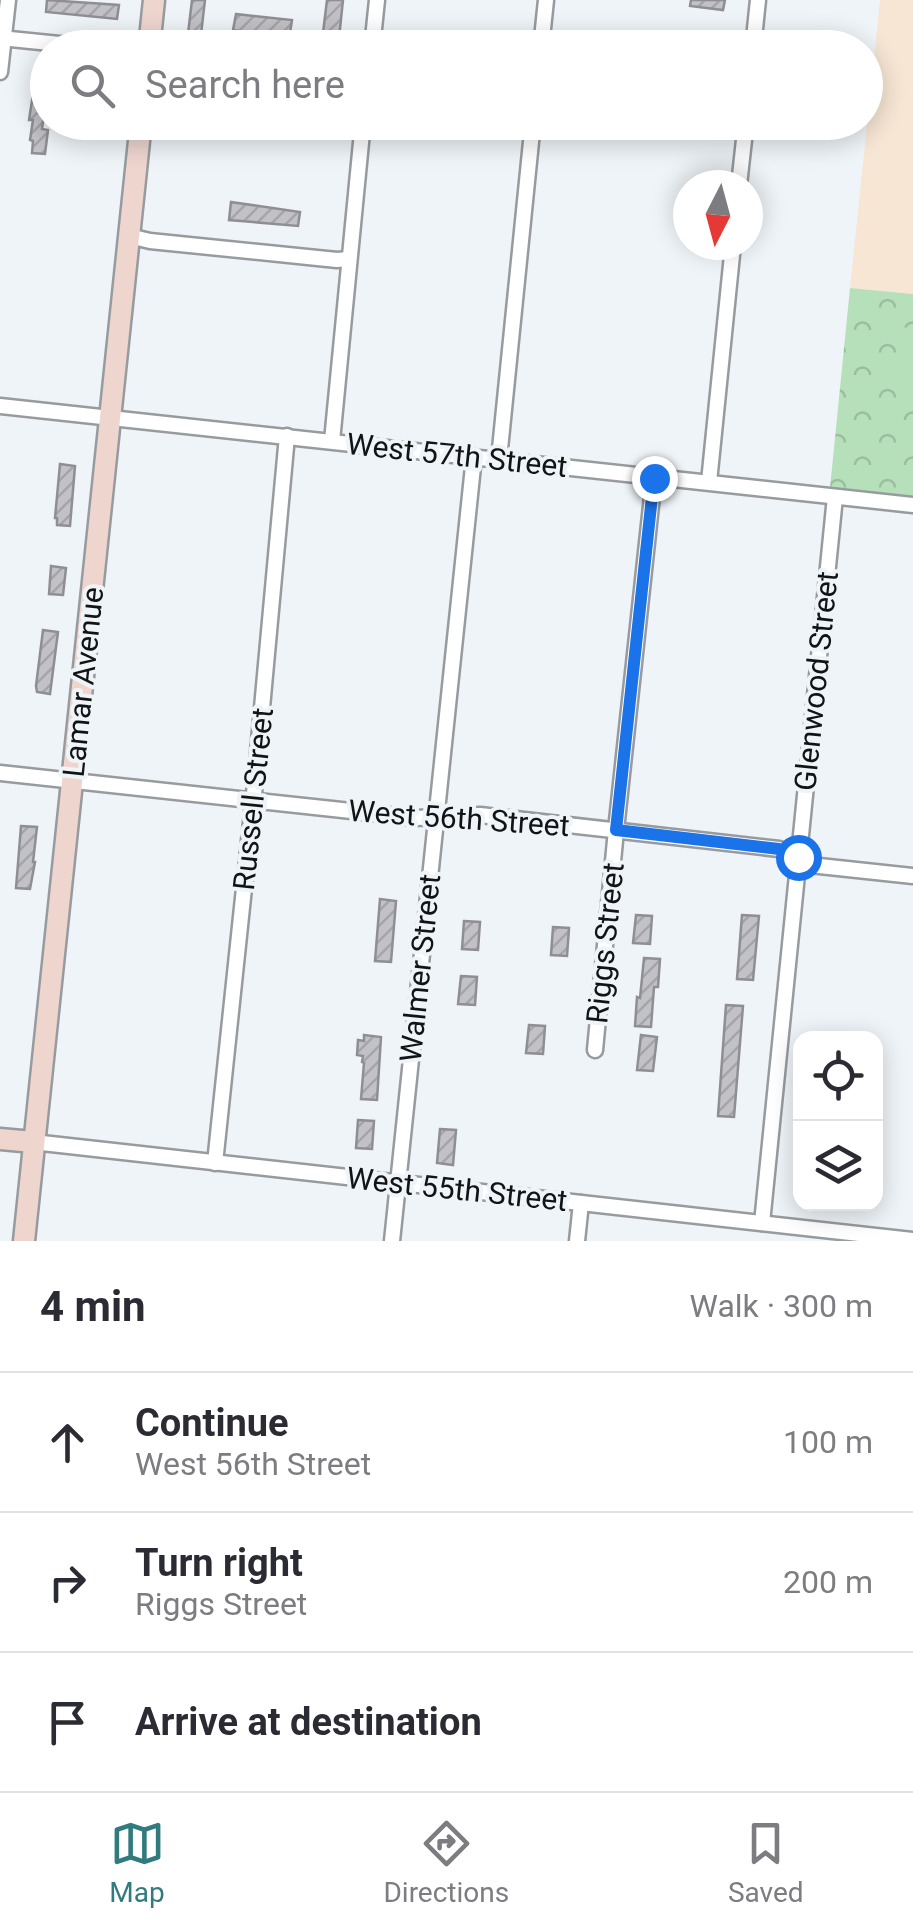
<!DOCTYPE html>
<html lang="en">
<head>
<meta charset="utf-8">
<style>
  :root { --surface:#fff; --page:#f7f7f7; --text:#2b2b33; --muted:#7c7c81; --line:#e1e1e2; --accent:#317a7e }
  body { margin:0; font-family:Roboto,sans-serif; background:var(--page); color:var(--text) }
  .controls { position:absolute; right:30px; bottom:30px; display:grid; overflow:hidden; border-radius:20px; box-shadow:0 5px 25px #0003 }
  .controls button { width:90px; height:90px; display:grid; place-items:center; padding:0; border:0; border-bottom:2px solid var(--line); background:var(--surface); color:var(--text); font:50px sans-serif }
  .compass { position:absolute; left:673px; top:170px; width:90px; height:90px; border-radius:50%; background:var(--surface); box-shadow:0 5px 25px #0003; rotate:186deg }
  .stop { position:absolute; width:30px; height:30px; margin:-22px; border:8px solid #1a73e8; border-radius:50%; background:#fff }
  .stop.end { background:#1a73e8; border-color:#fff; box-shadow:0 2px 10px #0008 }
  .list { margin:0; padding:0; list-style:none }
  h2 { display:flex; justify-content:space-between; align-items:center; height:130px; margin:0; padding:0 40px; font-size:42px }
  h2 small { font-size:32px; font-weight:400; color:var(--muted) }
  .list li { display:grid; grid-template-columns:65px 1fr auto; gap:30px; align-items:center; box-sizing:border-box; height:140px; padding:0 40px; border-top:2px solid var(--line) }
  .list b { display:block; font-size:38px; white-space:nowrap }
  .list p { margin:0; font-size:32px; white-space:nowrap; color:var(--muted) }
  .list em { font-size:32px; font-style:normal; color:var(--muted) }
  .icon { flex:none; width:55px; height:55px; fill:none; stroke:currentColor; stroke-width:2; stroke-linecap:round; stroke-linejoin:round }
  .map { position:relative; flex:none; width:913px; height:1241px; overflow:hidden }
  .search { position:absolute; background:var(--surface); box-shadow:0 5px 25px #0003; left:30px; right:30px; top:30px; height:110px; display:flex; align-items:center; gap:25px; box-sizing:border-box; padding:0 35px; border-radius:55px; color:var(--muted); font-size:38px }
  .sheet { height:550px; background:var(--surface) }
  nav { display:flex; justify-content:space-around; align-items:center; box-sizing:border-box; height:140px; border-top:2px solid var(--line); background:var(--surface); font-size:28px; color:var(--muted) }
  nav a { display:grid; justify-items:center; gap:5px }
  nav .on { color:var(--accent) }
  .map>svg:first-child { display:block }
</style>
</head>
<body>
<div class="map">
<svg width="913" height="1241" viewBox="0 0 913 1241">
  <defs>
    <pattern id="park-crowns" width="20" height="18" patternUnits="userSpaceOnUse" patternTransform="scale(2.5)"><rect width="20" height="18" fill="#b6e0b9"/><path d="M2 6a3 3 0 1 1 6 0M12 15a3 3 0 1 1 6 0" fill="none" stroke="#9bbf9e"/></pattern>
    <pattern id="building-hatch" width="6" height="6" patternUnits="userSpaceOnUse" patternTransform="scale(2.5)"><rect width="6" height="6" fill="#c1c1c6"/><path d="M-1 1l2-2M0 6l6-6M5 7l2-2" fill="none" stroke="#a5a5a9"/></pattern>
  </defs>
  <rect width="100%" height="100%" fill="#eff4f8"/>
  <polygon fill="#f7e6d4" points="880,0 913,0 913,294 850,288"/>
  <polygon fill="url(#park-crowns)" points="850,288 913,294 913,497 830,488"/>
  <polygon fill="#b6e0b9" points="903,327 913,329 913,378 897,376"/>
  <g fill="url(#building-hatch)" stroke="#8f8e93" stroke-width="2.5">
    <polygon points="47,0 119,5 117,19 46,12"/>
    <polygon points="192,0 205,0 200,43 187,42"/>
    <polygon points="327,0 343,0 338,48 312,48 314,32 323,33"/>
    <polygon points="691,0 725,0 723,10 690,6"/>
    <polygon points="236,14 292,20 289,39 233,30"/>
    <polygon points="33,94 47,95 42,129 48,130 45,154 32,153 33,141 30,140 33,120 29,120"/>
    <polygon points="231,202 300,212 298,226 229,220"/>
    <polygon points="60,464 75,466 70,526 57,525 57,518 55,518"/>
    <polygon points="51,566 66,568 63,595 49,594"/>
    <polygon points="43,630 58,632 50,694 37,692 36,686"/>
    <polygon points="21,826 37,827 33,862 35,862 30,889 16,888"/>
    <polygon points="380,899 396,901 391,962 375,961"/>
    <polygon points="636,915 652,916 650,944 633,943"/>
    <polygon points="742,915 759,916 753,980 737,979"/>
    <polygon points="464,921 480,922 478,950 462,949"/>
    <polygon points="553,927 569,928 567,956 551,955"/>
    <polygon points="644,958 660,959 658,987 654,987 651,1027 635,1026 637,997 640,998"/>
    <polygon points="461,976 477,977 475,1005 458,1004"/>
    <polygon points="726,1005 743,1006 734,1117 718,1116"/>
    <polygon points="529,1025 545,1026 543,1054 526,1053"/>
    <polygon points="364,1035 381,1037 377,1100 361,1099 364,1063 362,1062 363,1056 357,1055 358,1040 364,1041"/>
    <polygon points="641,1035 657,1037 653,1071 637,1070"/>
    <polygon points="358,1120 374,1121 372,1149 356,1148"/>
    <polygon points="440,1129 456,1130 453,1165 437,1163"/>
  </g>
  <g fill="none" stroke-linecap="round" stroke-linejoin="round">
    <g stroke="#979b9f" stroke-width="19">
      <g id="street">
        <polyline points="0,38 99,48"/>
        <polyline points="372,48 377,0"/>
        <polyline points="541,48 546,0"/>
        <polyline points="753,48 758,0"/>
        <polyline points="0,72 8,0"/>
        <polyline points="739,185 746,122"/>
        <polyline points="129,236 150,241 337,260 349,259"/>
        <polyline points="0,406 913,505"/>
        <polyline points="332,441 363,122"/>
        <polyline points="499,459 533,122"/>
        <polyline points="709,482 733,245"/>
        <polyline points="0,773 416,818 480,815 779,849 796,855 810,865 913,876"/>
        <polyline points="595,1050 616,830 654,478"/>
        <polyline points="33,1142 913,1240"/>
        <polyline points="215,1163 255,784 287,436"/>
        <polyline points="762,1223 835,497"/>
        <polyline points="392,1241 474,457"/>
        <polyline points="577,1241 581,1203"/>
      </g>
    </g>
    <g stroke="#979b9f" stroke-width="25">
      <g id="secondary">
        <polyline points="149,48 154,0"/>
        <polyline points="0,1139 33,1142"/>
        <polyline points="24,1241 141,122"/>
      </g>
    </g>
    <use href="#street" stroke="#fff" stroke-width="14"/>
    <use href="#secondary" stroke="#eed6cf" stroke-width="20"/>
  </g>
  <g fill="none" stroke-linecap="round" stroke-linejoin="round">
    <polyline stroke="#1a73e8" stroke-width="12" points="654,478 616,830 779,849 798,857"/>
  </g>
  <g text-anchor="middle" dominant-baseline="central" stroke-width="8" stroke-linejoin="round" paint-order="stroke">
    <g font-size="30" fill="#111314" stroke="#eff4f8">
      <text transform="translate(457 455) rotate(6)">West 57th Street</text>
      <text transform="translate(816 681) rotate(-84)">Glenwood Street</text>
      <text transform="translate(83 682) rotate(-84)">Lamar Avenue</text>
      <text transform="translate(253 799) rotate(-84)">Russell Street</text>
      <text transform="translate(459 818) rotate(4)">West 56th Street</text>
      <text transform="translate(605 943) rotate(-84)">Riggs Street</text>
      <text transform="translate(420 968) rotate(-84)">Walmer Street</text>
      <text transform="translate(457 1189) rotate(6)">West 55th Street</text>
    </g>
  </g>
</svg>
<div class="controls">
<button><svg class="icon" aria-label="locate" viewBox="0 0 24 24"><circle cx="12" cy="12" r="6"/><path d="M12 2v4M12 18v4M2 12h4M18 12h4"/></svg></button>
<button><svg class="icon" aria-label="layers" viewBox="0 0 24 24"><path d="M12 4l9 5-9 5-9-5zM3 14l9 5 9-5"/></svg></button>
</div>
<svg class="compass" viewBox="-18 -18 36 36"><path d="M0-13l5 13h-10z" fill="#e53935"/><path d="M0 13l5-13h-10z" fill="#7c7c81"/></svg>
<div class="stop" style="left:798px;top:857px"></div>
<div class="stop end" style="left:654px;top:478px"></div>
<div class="search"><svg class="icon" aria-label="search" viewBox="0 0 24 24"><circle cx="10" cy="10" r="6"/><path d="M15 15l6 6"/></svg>Search here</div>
</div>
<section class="sheet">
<h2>4 min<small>Walk · 300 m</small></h2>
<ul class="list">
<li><svg class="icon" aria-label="ahead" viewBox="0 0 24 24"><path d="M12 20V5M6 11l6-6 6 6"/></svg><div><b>Continue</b><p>West 56th Street</p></div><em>100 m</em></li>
<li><svg class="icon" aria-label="right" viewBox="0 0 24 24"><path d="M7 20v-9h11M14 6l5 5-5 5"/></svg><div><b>Turn right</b><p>Riggs Street</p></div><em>200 m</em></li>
<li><svg class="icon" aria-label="arrive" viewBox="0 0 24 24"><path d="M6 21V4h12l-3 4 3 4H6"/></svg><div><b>Arrive at destination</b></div></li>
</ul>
</section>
<nav>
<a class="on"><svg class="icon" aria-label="map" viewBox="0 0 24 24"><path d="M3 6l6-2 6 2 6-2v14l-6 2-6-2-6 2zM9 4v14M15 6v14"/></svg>Map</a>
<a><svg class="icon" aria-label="directions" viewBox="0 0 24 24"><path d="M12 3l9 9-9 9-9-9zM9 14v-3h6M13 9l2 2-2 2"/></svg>Directions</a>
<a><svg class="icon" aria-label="saved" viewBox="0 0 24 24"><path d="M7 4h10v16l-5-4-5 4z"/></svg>Saved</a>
</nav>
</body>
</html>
